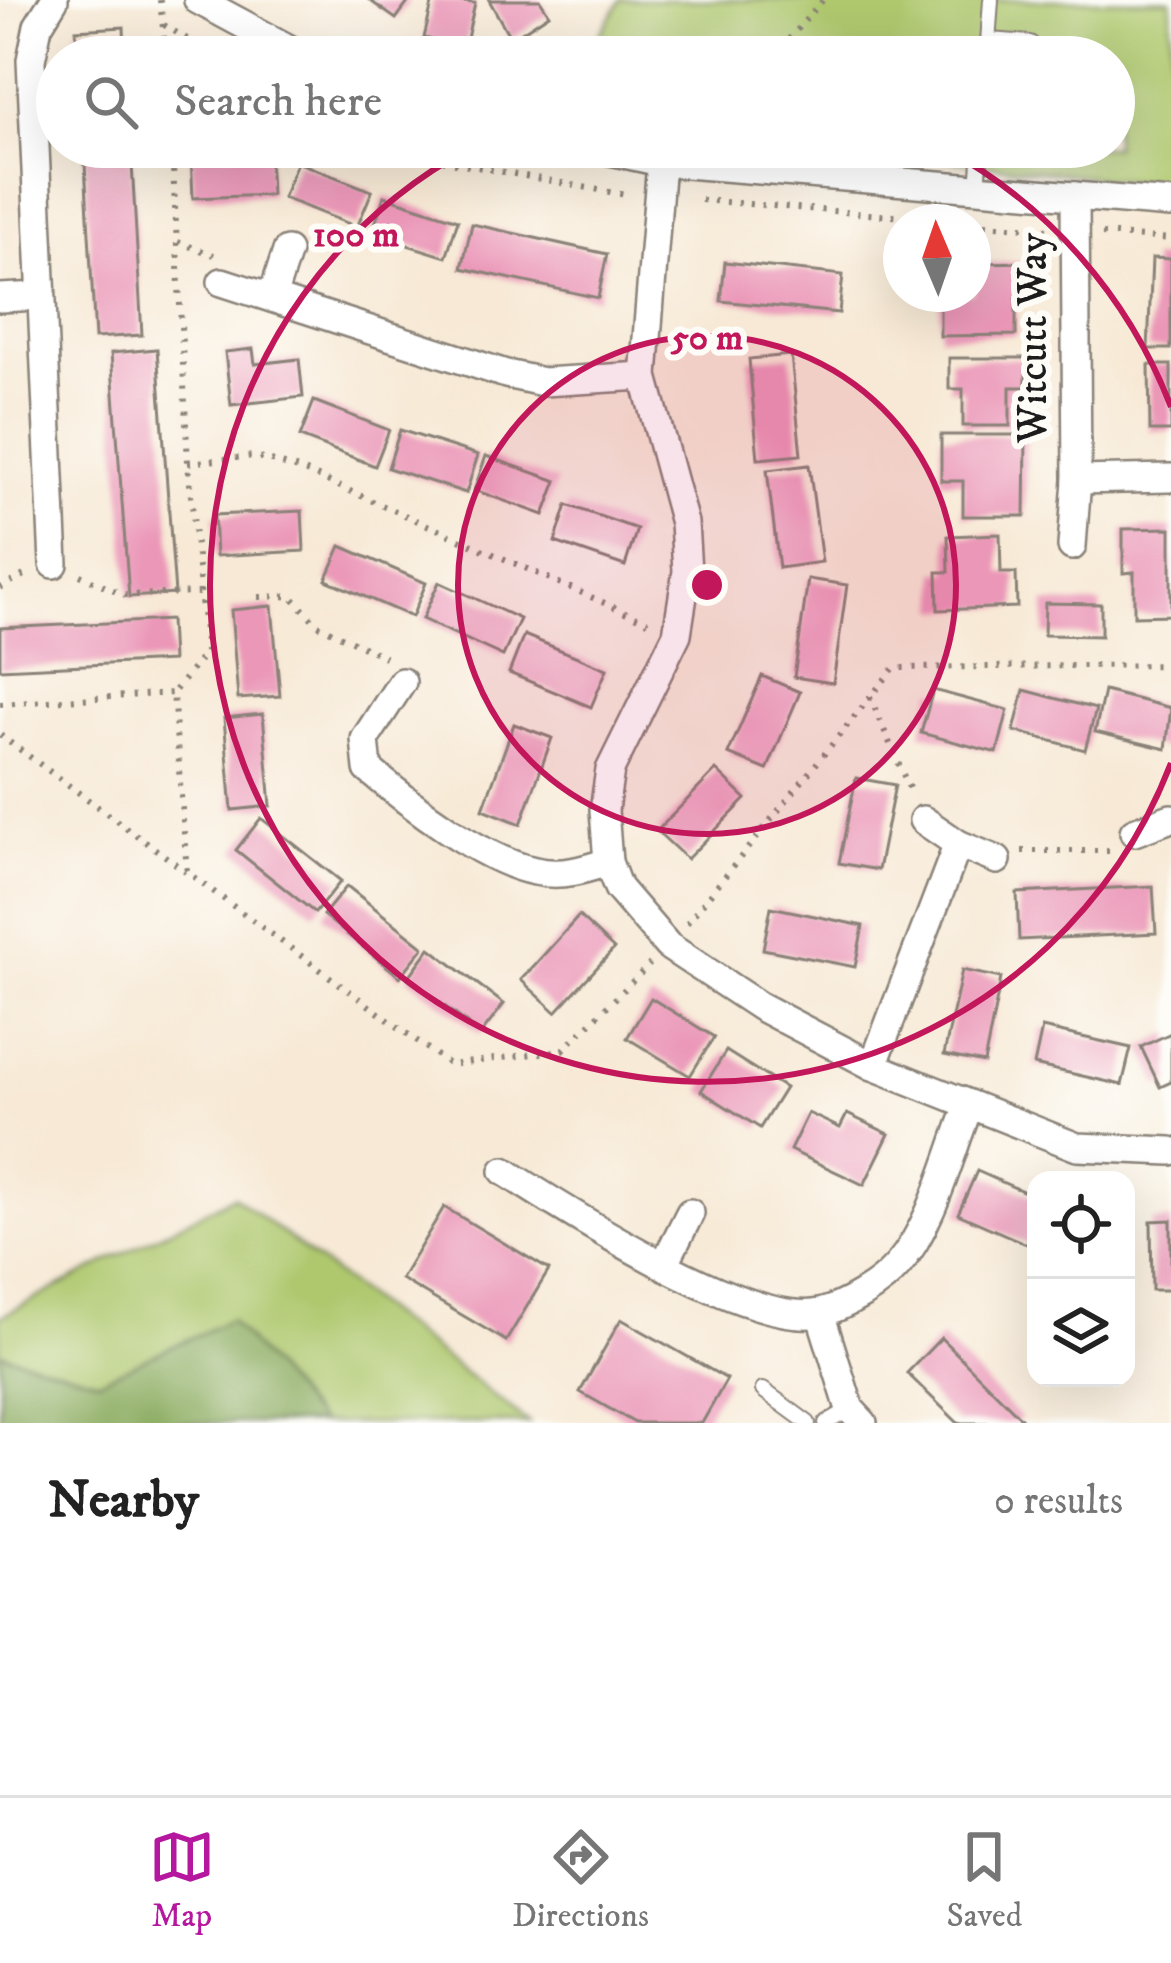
<!DOCTYPE html>
<html lang="en">
<head>
<meta charset="utf-8">
<style>
  :root { --surface:#fff; --page:#f6f6f6; --text:#222; --muted:#767676; --line:#e0e0e0; --accent:#b5179e }
  body { margin:0; font-family:"IM FELL DW Pica",serif; background:var(--page); color:var(--text) }
  .controls { position:absolute; right:36px; bottom:36px; display:grid; overflow:hidden; border-radius:24px; box-shadow:0 12px 48px #0002 }
  .controls button { width:108px; height:108px; display:grid; place-items:center; padding:0; border:0; border-bottom:3px solid var(--line); background:var(--surface); color:var(--text); font:60px sans-serif }
  .compass { position:absolute; left:883px; top:204px; width:108px; height:108px; border-radius:50%; background:var(--surface); box-shadow:0 12px 48px #0002; rotate:358deg }
  .list { margin:0; padding:0; list-style:none }
  h2 { display:flex; justify-content:space-between; align-items:center; height:156px; margin:0; padding:0 48px; font-size:51px }
  h2 small { font-size:39px; font-weight:400; color:var(--muted) }
  .icon { flex:none; width:66px; height:66px; fill:none; stroke:currentColor; stroke-width:2; stroke-linecap:round; stroke-linejoin:round }
  .map { position:relative; flex:none; width:1171px; height:1423px; overflow:hidden }
  .search { position:absolute; background:var(--surface); box-shadow:0 12px 48px #0002; left:36px; right:36px; top:36px; height:132px; display:flex; align-items:center; gap:30px; box-sizing:border-box; padding:0 42px; border-radius:66px; color:var(--muted); font-size:45px }
  .sheet { height:372px; background:var(--surface) }
  nav { display:flex; justify-content:space-around; align-items:center; box-sizing:border-box; height:168px; border-top:3px solid var(--line); background:var(--surface); font-size:33px; color:var(--muted) }
  nav a { display:grid; justify-items:center; gap:6px }
  nav .on { color:var(--accent) }
  .map>svg:first-child { display:block }
</style>
</head>
<body>
<div class="map">
<svg width="1171" height="1423" viewBox="0 0 1171 1423">
  <rect width="100%" height="100%" fill="#fdfcf7"/>
  <filter id="ink" filterUnits="userSpaceOnUse"><feTurbulence type="fractalNoise" baseFrequency=".00833" numOctaves="2"/><feDisplacementMap in="SourceGraphic" scale="24" xChannelSelector="R" yChannelSelector="G"/><feConvolveMatrix kernelMatrix="1 2 1 2 8 2 1 2 1" color-interpolation-filters="sRGB"/></filter>
  <filter id="wash" filterUnits="userSpaceOnUse"><feTurbulence type="fractalNoise" baseFrequency=".004" numOctaves="4" result="noise"/><feDisplacementMap in="SourceGraphic" scale="48" xChannelSelector="R" yChannelSelector="G"/><feGaussianBlur stdDeviation="2.7" result="paint"/><feColorMatrix in="noise" values="0 0 0 0 0 0 0 0 0 0 0 0 0 0 0 0 0 1.4 0 .05"/><feComposite in="paint" operator="in"/></filter>
  <g filter="url(#wash)">
    <rect width="100%" height="100%" fill="#f7e9d5"/>
    <g fill="#afc86e" stroke="#667245" stroke-width="3">
      <polygon points="621,0 1171,0 1171,186 836,147 1114,147 1114,57 586,57"/>
      <polygon points="234,1196 529,1423 320,1423 230,1320 99,1380 0,1353 0,1317"/>
    </g>
    <polygon fill="#8bac61" stroke="#54643e" stroke-width="3" points="230,1320 320,1423 0,1423 0,1353 99,1380"/>
    <g id="blocks">
      <g fill="#eb97b8">
        <polygon points="369,0 410,0 396,19"/>
        <polygon points="433,0 475,3 465,47 424,38"/>
        <polygon points="489,0 540,0 549,14 511,39"/>
        <polygon points="124,27 125,57 78,57 76,30"/>
        <polygon points="84,147 131,147 142,335 95,338"/>
        <polygon points="269,152 271,195 193,198 191,155"/>
        <polygon points="297,162 372,191 357,227 283,198"/>
        <polygon points="384,196 458,220 446,257 372,234"/>
        <polygon points="472,224 607,254 598,298 462,268"/>
        <polygon points="973,233 980,233 981,263 1028,262 1029,298 1016,298 1016,335 940,336 940,294 973,294"/>
        <polygon points="1152,258 1171,259 1171,349 1148,349"/>
        <polygon points="725,262 843,275 839,313 721,301"/>
        <polygon points="157,349 175,594 129,597 111,353"/>
        <polygon points="253,349 255,364 299,359 303,397 231,405 225,352"/>
        <polygon points="791,355 801,455 758,459 749,359"/>
        <polygon points="949,358 1026,358 1026,387 1010,387 1010,426 963,426 963,389 949,389"/>
        <polygon points="1149,365 1171,365 1171,431 1150,431"/>
        <polygon points="314,401 389,430 375,466 300,437"/>
        <polygon points="400,430 478,455 466,493 388,468"/>
        <polygon points="941,435 1026,435 1025,516 963,516 963,481 941,481"/>
        <polygon points="486,456 557,481 544,515 474,490"/>
        <polygon points="809,465 822,562 779,568 767,470"/>
        <polygon points="567,505 637,529 625,566 555,542"/>
        <polygon points="302,511 304,551 216,556 214,515"/>
        <polygon points="1171,528 1171,615 1134,616 1134,572 1123,573 1123,529"/>
        <polygon points="1000,534 1001,573 1016,573 1017,607 938,610 937,572 949,572 948,536"/>
        <polygon points="341,546 426,583 412,617 326,580"/>
        <polygon points="808,579 847,585 833,683 794,677"/>
        <polygon points="439,582 520,619 503,656 422,619"/>
        <polygon points="1045,603 1101,604 1101,636 1044,635"/>
        <polygon points="272,606 280,696 238,699 231,610"/>
        <polygon points="170,620 172,661 0,669 0,628"/>
        <polygon points="524,635 607,669 591,707 509,673"/>
        <polygon points="762,676 800,692 767,770 728,754"/>
        <polygon points="933,690 1008,710 997,753 921,733"/>
        <polygon points="1024,690 1096,709 1085,750 1014,731"/>
        <polygon points="1104,691 1171,708 1166,749 1095,732"/>
        <polygon points="263,714 271,806 232,810 224,718"/>
        <polygon points="514,724 552,738 521,824 483,809"/>
        <polygon points="716,770 746,799 687,859 657,831"/>
        <polygon points="856,778 895,785 878,870 839,863"/>
        <polygon points="261,818 341,881 315,913 236,850"/>
        <polygon points="347,886 424,947 400,977 323,915"/>
        <polygon points="1153,886 1156,933 1019,940 1017,893"/>
        <polygon points="771,907 863,926 855,967 763,949"/>
        <polygon points="579,916 614,949 556,1012 521,980"/>
        <polygon points="430,948 504,1004 481,1034 408,978"/>
        <polygon points="962,970 1001,978 984,1063 944,1055"/>
        <polygon points="651,998 714,1037 690,1076 627,1038"/>
        <polygon points="1042,1028 1131,1048 1122,1085 1034,1065"/>
        <polygon points="1171,1033 1171,1082 1160,1087 1141,1047"/>
        <polygon points="726,1051 785,1088 760,1128 701,1091"/>
        <polygon points="808,1113 840,1128 847,1114 889,1134 864,1185 790,1150"/>
        <polygon points="977,1171 1036,1197 1036,1229 1029,1245 958,1214"/>
        <polygon points="444,1207 549,1270 506,1341 401,1279"/>
        <polygon points="1171,1220 1171,1290 1152,1290 1151,1221"/>
        <polygon points="621,1319 727,1379 702,1423 635,1423 580,1392"/>
        <polygon points="941,1338 1021,1418 1016,1423 958,1423 907,1373"/>
      </g>
    </g>
  </g>
  <g filter="url(#ink)">
    <use href="#blocks" fill-opacity="0" stroke="#8a8278" stroke-width="3"/>
    <g fill="none" stroke-linecap="round" stroke-linejoin="round">
      <g stroke="#8a8278" stroke-width="18">
        <g id="lane">
          <polyline points="989,40 1030,43"/>
          <polyline points="987,57 991,0"/>
          <polyline points="978,189 981,147"/>
          <polyline points="763,1390 808,1423"/>
          <polyline points="826,1423 850,1409"/>
        </g>
      </g>
      <g stroke="#8a8278" stroke-width="32">
        <g id="street">
          <polyline points="198,0 304,57"/>
          <polyline points="592,147 661,162 1171,204"/>
          <polyline points="661,162 644,376 684,523 687,571 677,634 610,770 604,810 608,862 618,888 668,946 759,1006 873,1066 1077,1147 1171,1151"/>
          <polyline points="222,282 506,374 543,382 644,376"/>
          <polyline points="0,298 39,296"/>
          <polyline points="272,298 287,251"/>
          <polyline points="1077,480 1171,478"/>
          <polyline points="1072,546 1077,480 1075,196"/>
          <polyline points="54,564 31,60 38,26 54,0"/>
          <path d="M 402,682 L 365,739 L 368,769 C 408,803 483,861 535,871 C 561,877 583,870 608,862"/>
          <polyline points="923,820 958,844 997,860"/>
          <polyline points="1134,832 1171,818"/>
          <polyline points="873,1066 958,844"/>
          <path d="M 504,1171 C 567,1211 747,1328 820,1313 C 845,1307 881,1285 898,1265 C 933,1224 949,1156 969,1106"/>
          <polyline points="665,1263 690,1213"/>
          <polyline points="820,1313 850,1409 863,1423"/>
        </g>
      </g>
      <g stroke="#8a8278" stroke-width="6" stroke-dasharray="3 9" stroke-linecap="butt">
        <polyline points="160,0 166,57"/>
        <polyline points="164,25 217,57"/>
        <polyline points="773,57 823,0"/>
        <polyline points="172,147 188,463 206,652 173,693"/>
        <polyline points="409,147 445,161 631,196"/>
        <polyline points="701,200 963,222"/>
        <polyline points="973,223 1047,229"/>
        <polyline points="1102,234 1171,239"/>
        <polyline points="178,242 214,255"/>
        <polyline points="188,463 254,456 302,470 648,622"/>
        <polyline points="80,575 125,595 200,593"/>
        <polyline points="0,588 28,573"/>
        <polyline points="259,597 291,596 318,625 385,657"/>
        <polyline points="870,697 912,795"/>
        <polyline points="0,704 173,693 187,872"/>
        <polyline points="0,735 450,1065 563,1050 650,964"/>
        <polyline points="1022,851 1111,851"/>
        <polyline points="687,923 894,668 1171,665"/>
      </g>
      <use href="#lane" stroke="#fff" stroke-width="14"/>
      <use href="#street" stroke="#fff" stroke-width="27"/>
    </g>
  </g>
  <circle cx="707" cy="585" r="249" fill="#c2185b" fill-opacity=".12"/>
  <g fill="none" stroke="#c2185b" stroke-width="6">
    <circle cx="707" cy="585" r="249"/>
    <path d="M1171 763A497 497 0 1 1 470 148M944 148A497 497 0 0 1 1171 407"/>
  </g>
  <g text-anchor="middle" dominant-baseline="central" stroke-width="12" stroke-linejoin="round" paint-order="stroke">
    <g font-size="42" fill="#1c1c1c" stroke="#fdfcf7">
      <text transform="translate(1034 338) rotate(-90)">Witcutt Way</text>
    </g>
  </g>
  <circle cx="707" cy="585" r="18" fill="#c2185b" stroke="#fdfcf7" stroke-width="6"/>
  <g font-size="36" text-anchor="middle" font-weight="bold" fill="#c2185b" stroke="#fdfcf7" stroke-width="12" stroke-linejoin="round" paint-order="stroke">
    <text x="356" y="246">100 m</text>
    <text x="707" y="349">50 m</text>
  </g>
</svg>
<div class="controls">
<button><svg class="icon" aria-label="locate" viewBox="0 0 24 24"><circle cx="12" cy="12" r="6"/><path d="M12 2v4M12 18v4M2 12h4M18 12h4"/></svg></button>
<button><svg class="icon" aria-label="layers" viewBox="0 0 24 24"><path d="M12 4l9 5-9 5-9-5zM3 14l9 5 9-5"/></svg></button>
</div>
<svg class="compass" viewBox="-18 -18 36 36"><path d="M0-13l5 13h-10z" fill="#e53935"/><path d="M0 13l5-13h-10z" fill="#767676"/></svg>
<div class="search"><svg class="icon" aria-label="search" viewBox="0 0 24 24"><circle cx="10" cy="10" r="6"/><path d="M15 15l6 6"/></svg>Search here</div>
</div>
<section class="sheet">
<h2>Nearby<small>0 results</small></h2>
<ul class="list">
</ul>
</section>
<nav>
<a class="on"><svg class="icon" aria-label="map" viewBox="0 0 24 24"><path d="M3 6l6-2 6 2 6-2v14l-6 2-6-2-6 2zM9 4v14M15 6v14"/></svg>Map</a>
<a><svg class="icon" aria-label="directions" viewBox="0 0 24 24"><path d="M12 3l9 9-9 9-9-9zM9 14v-3h6M13 9l2 2-2 2"/></svg>Directions</a>
<a><svg class="icon" aria-label="saved" viewBox="0 0 24 24"><path d="M7 4h10v16l-5-4-5 4z"/></svg>Saved</a>
</nav>
</body>
</html>
